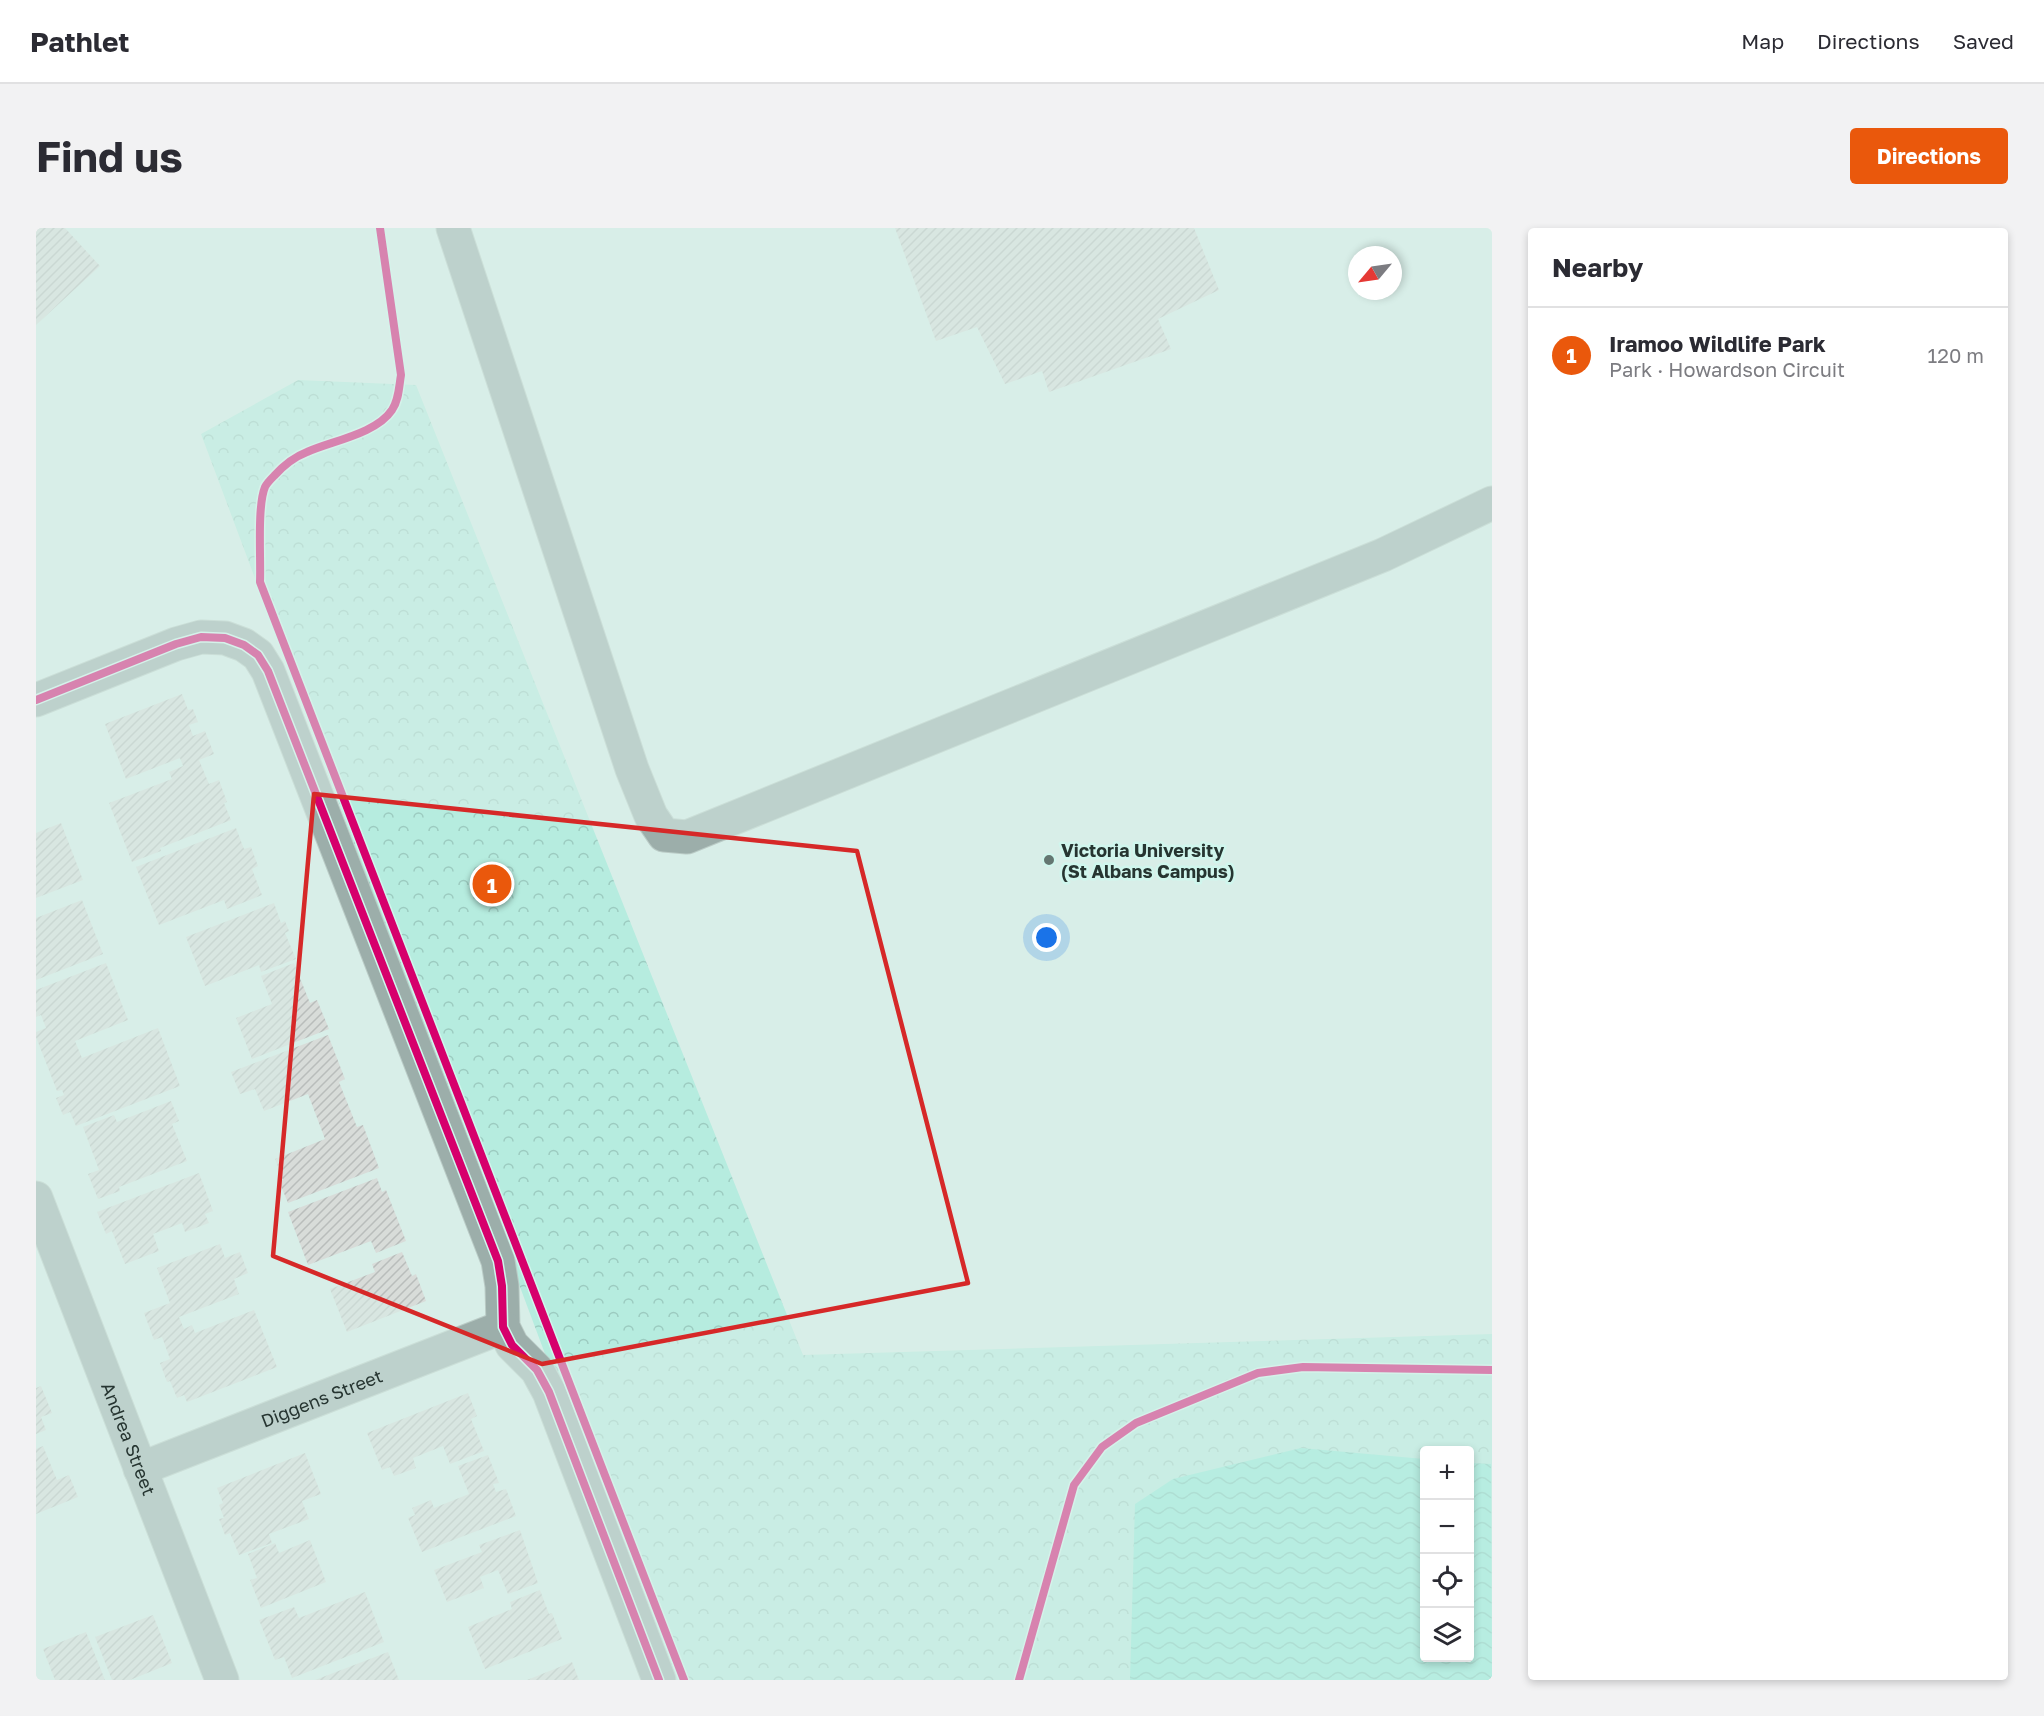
<!DOCTYPE html>
<html lang="en">
<head>
<meta charset="utf-8">
<style>
  :root { --surface:#fff; --page:#f2f2f3; --text:#2b2b33; --muted:#7c7c81; --line:#e1e1e2; --accent:#ea580c }
  body { margin:0; font-family:"Golos Text",sans-serif; background:var(--page); color:var(--text) }
  .controls { position:absolute; right:18px; bottom:18px; display:grid; overflow:hidden; border-radius:6px; box-shadow:0 3px 9px #0003 }
  .controls button { width:54px; height:54px; display:grid; place-items:center; padding:0; border:0; border-bottom:2px solid var(--line); background:var(--surface); color:var(--text); font:30px sans-serif }
  .compass { position:absolute; left:1312px; top:18px; width:54px; height:54px; border-radius:50%; background:var(--surface); box-shadow:0 3px 9px #0003; rotate:241deg }
  .you { position:absolute; left:1011px; top:710px; width:21px; height:21px; margin:-15px; border:4px solid #fff; border-radius:50%; background:#1a73e8; box-shadow:0 0 0 9px #1a73e833 }
  .badge { display:grid; place-items:center; width:39px; height:39px; border-radius:50%; background:var(--accent); color:#fff; font-size:20px; font-weight:700 }
  .pin { position:absolute; translate:-50% -50%; border:3px solid #fff; box-shadow:0 2px 6px #0006 }
  .list { margin:0; padding:0; list-style:none }
  h2 { display:flex; justify-content:space-between; align-items:center; height:78px; margin:0; padding:0 24px; font-size:26px }
  h2 small { font-size:20px; font-weight:400; color:var(--muted) }
  .list li { display:grid; grid-template-columns:39px 1fr auto; gap:18px; align-items:center; box-sizing:border-box; height:96px; padding:0 24px; border-top:2px solid var(--line) }
  .list b { display:block; font-size:22px; white-space:nowrap }
  .list p { margin:0; font-size:20px; white-space:nowrap; color:var(--muted) }
  .list em { font-size:20px; font-style:normal; color:var(--muted) }
  .icon { flex:none; width:33px; height:33px; fill:none; stroke:currentColor; stroke-width:2; stroke-linecap:round; stroke-linejoin:round }
  .map { position:relative; flex:none; width:1456px; height:1452px; overflow:hidden; border-radius:6px }
  header { display:flex; align-items:center; gap:36px; box-sizing:border-box; height:84px; padding:0 30px; background:var(--surface); border-bottom:2px solid var(--line) }
  header strong { font-size:28px }
  nav { display:flex; gap:33px; margin-inline-start:auto; font-size:21px }
  .intro { display:flex; align-items:center; justify-content:space-between; box-sizing:border-box; height:144px; padding:0 36px }
  h1 { margin:0; font-size:42px }
  .button { padding:15px 27px; border-radius:6px; background:var(--accent); color:#fff; font-size:21px; font-weight:700 }
  main { display:flex; gap:36px; padding:0 36px }
  aside { flex:1; background:var(--surface); border-radius:6px; box-shadow:0 3px 9px #0003 }
  .map>svg:first-child { display:block }
</style>
</head>
<body>
<header>
<strong>Pathlet</strong>
<nav><a>Map</a><a>Directions</a><a>Saved</a></nav>
</header>
<div class="intro"><h1>Find us</h1><a class="button">Directions</a></div>
<main>
<div class="map">
<svg width="1456" height="1452" viewBox="0 0 1456 1452">
  <defs>
    <pattern id="forest-crowns" width="20" height="18" patternUnits="userSpaceOnUse" patternTransform="scale(1.5)"><rect width="20" height="18" fill="#b6ecdf"/><path d="M2 6a3 3 0 1 1 6 0M12 15a3 3 0 1 1 6 0" fill="none" stroke="#9ccbc0"/></pattern>
    <pattern id="water-waves" width="16" height="10" patternUnits="userSpaceOnUse" patternTransform="scale(1.5)"><rect width="16" height="10" fill="#8febd9"/><path d="M0 5q4-4 8 0t8 0" fill="none" stroke="#7bcabb"/></pattern>
    <pattern id="building-hatch" width="6" height="6" patternUnits="userSpaceOnUse" patternTransform="scale(1.5)"><rect width="6" height="6" fill="#d8dcd9"/><path d="M-1 1l2-2M0 6l6-6M5 7l2-2" fill="none" stroke="#b9bdbb"/></pattern>
  </defs>
  <rect width="100%" height="100%" fill="#d8eee8"/>
  <path fill="url(#forest-crowns)" fill-rule="evenodd" d="M 262,152 L 380,157 L 767,1127 L 1456,1106 L 1456,1452 L 631,1452 L 165,206 ZM 1388,1222 L 1434,1222 L 1434,1430 L 1388,1430 Z"/>
  <polygon fill="url(#water-waves)" points="1265,1220 1388,1231 1388,1430 1434,1430 1434,1235 1455,1236 1456,1452 1094,1452 1099,1276 1137,1251"/>
  <g fill="url(#building-hatch)">
    <polygon points="0,0 29,0 64,38 0,97"/>
    <polygon points="859,0 1158,0 1183,62 1122,91 1135,121 1013,164 1006,143 969,156 941,99 900,113"/>
    <polygon points="146,466 152,482 157,481 162,494 153,497 157,508 169,503 178,526 163,532 173,556 183,552 191,574 188,575 195,592 124,620 125,623 96,634 73,575 136,551 133,544 147,538 144,530 90,551 69,496"/>
    <polygon points="25,595 47,652 0,670 0,605"/>
    <polygon points="200,600 208,621 215,619 222,638 216,641 226,667 191,681 188,672 123,697 100,639"/>
    <polygon points="46,672 67,726 0,752 0,690"/>
    <polygon points="238,675 245,695 249,693 253,703 249,705 260,731 225,744 223,737 169,758 150,709"/>
    <polygon points="70,735 92,792 39,813 46,830 122,800 144,858 40,898 34,884 27,887 20,870 28,867 26,862 21,863 0,809 0,804 10,800 5,787 0,789 0,762"/>
    <polygon points="258,735 274,775 281,772 293,801 216,831 200,790 236,776 225,748"/>
    <polygon points="292,807 309,851 303,854 321,899 327,897 343,940 252,975 243,953 247,952 239,931 289,911 272,866 228,883 219,861 204,866 195,844"/>
    <polygon points="135,873 143,893 136,896 151,933 83,959 84,963 62,971 52,946 63,942 47,899 78,887 81,894"/>
    <polygon points="163,945 177,983 169,986 173,995 149,1004 146,995 117,1006 123,1023 89,1036 76,1003 70,1006 61,984"/>
    <polygon points="341,950 346,964 350,962 370,1013 340,1025 335,1013 272,1037 252,984"/>
    <polygon points="184,1016 189,1030 204,1024 212,1045 198,1051 203,1066 143,1089 148,1101 156,1097 159,1105 218,1082 241,1139 151,1174 148,1167 141,1170 134,1153 131,1154 124,1135 134,1131 126,1109 118,1112 108,1085 134,1075 121,1040"/>
    <polygon points="366,1024 376,1048 380,1046 390,1073 311,1104 294,1061 339,1044 336,1036"/>
    <polygon points="5,1158 16,1185 5,1189 10,1202 0,1206 0,1160"/>
    <polygon points="432,1165 441,1188 435,1191 448,1223 414,1236 407,1218 377,1230 380,1240 358,1248 354,1239 346,1242 331,1205"/>
    <polygon points="7,1218 21,1252 33,1247 42,1269 0,1286 0,1221"/>
    <polygon points="269,1225 285,1266 266,1273 273,1291 233,1306 236,1315 203,1327 194,1305 189,1307 183,1291 188,1290 183,1277 187,1275 181,1260"/>
    <polygon points="452,1227 463,1255 457,1256 460,1264 470,1261 480,1288 386,1324 372,1290 379,1287 376,1280 395,1272 398,1280 433,1266 422,1238"/>
    <polygon points="484,1302 502,1355 472,1366 462,1342 444,1349 448,1360 411,1374 398,1342 446,1324 443,1317"/>
    <polygon points="274,1312 290,1354 225,1380 214,1352 221,1350 212,1326 239,1315 243,1325"/>
    <polygon points="504,1362 513,1386 516,1385 526,1411 449,1441 432,1399 476,1381 474,1374"/>
    <polygon points="329,1364 348,1414 256,1450 248,1429 239,1432 223,1392 258,1379 263,1390"/>
    <polygon points="117,1387 136,1435 94,1452 76,1452 59,1409"/>
    <polygon points="50,1404 69,1452 19,1452 7,1421"/>
    <polygon points="352,1424 363,1452 279,1452"/>
    <polygon points="536,1434 543,1452 491,1452"/>
  </g>
  <g fill="none" stroke-linecap="round" stroke-linejoin="round">
    <g stroke="#bacbc6" stroke-width="35">
      <g id="minor">
        <polyline points="417,0 596,541 615,588 628,607 651,609 1347,327 1456,275"/>
        <polyline points="0,472 140,416 165,409 189,410 208,417 222,427 232,443 462,1033 466,1058 467,1099 476,1117 501,1142 513,1164 623,1452"/>
        <path id="s1" d="M 0,970 L 186,1452"/>
        <path id="s2" d="M 104,1241 L 467,1099"/>
      </g>
    </g>
    <use href="#minor" stroke="#9caeaa" stroke-width="33"/>
    <g stroke="#d0f6ed" stroke-width="11">
      <g id="cycleway">
        <path d="M 344,0 L 365,147 C 363,158 363,172 356,182 C 340,206 295,213 271,224 C 258,229 247,238 238,248 C 235,251 231,255 229,259 C 221,278 225,331 224,354 L 648,1452"/>
        <polyline points="0,472 140,416 165,409 189,410 208,417 222,427 232,443 462,1033 466,1058 467,1099 476,1117 501,1142 513,1164 623,1452"/>
        <polyline points="983,1452 1038,1257 1066,1219 1100,1195 1222,1145 1267,1139 1456,1142"/>
      </g>
    </g>
    <use href="#cycleway" stroke="#d6006c" stroke-width="8"/>
  </g>
  <path d="M0 0H1456V1452H0ZM 278,566 L 821,623 L 932,1055 L 506,1136 L 237,1028 Z" fill="#d8eee8" fill-opacity=".55" fill-rule="evenodd"/>
  <path fill="none" stroke="#d62828" stroke-width="4.5" stroke-linejoin="round" d="M 278,566 L 821,623 L 932,1055 L 506,1136 L 237,1028 Z"/>
  <circle fill="#647671" stroke="#d0f6ed" stroke-width="2" cx="1013" cy="632" r="6"/>
  <g text-anchor="middle" dominant-baseline="central" stroke-width="5" stroke-linejoin="round" paint-order="stroke">
    <g font-size="18" font-weight="bold" fill="#263531" stroke="#d0f6ed" text-anchor="start">
      <text x="1025" y="622">Victoria University<tspan x="1025" dy="21">(St Albans Campus)</tspan></text>
    </g>
    <g font-size="18" fill="#263531" stroke="#d0f6ed">
      <text stroke="none"><textPath href="#s2" startOffset="195">Diggens Street</textPath></text>
      <text stroke="none"><textPath href="#s1" startOffset="258">Andrea Street</textPath></text>
    </g>
  </g>
</svg>
<div class="controls">
<button>+</button>
<button>−</button>
<button><svg class="icon" aria-label="locate" viewBox="0 0 24 24"><circle cx="12" cy="12" r="6"/><path d="M12 2v4M12 18v4M2 12h4M18 12h4"/></svg></button>
<button><svg class="icon" aria-label="layers" viewBox="0 0 24 24"><path d="M12 4l9 5-9 5-9-5zM3 14l9 5 9-5"/></svg></button>
</div>
<svg class="compass" viewBox="-18 -18 36 36"><path d="M0-13l5 13h-10z" fill="#e53935"/><path d="M0 13l5-13h-10z" fill="#7c7c81"/></svg>
<div class="you"></div>
<div class="pin badge" style="left:456px;top:656px">1</div>
</div>
<aside>
<h2>Nearby<small></small></h2>
<ul class="list">
<li><span class="badge">1</span><div><b>Iramoo Wildlife Park</b><p>Park · Howardson Circuit</p></div><em>120 m</em></li>
</ul>
</aside>
</main>
</body>
</html>
